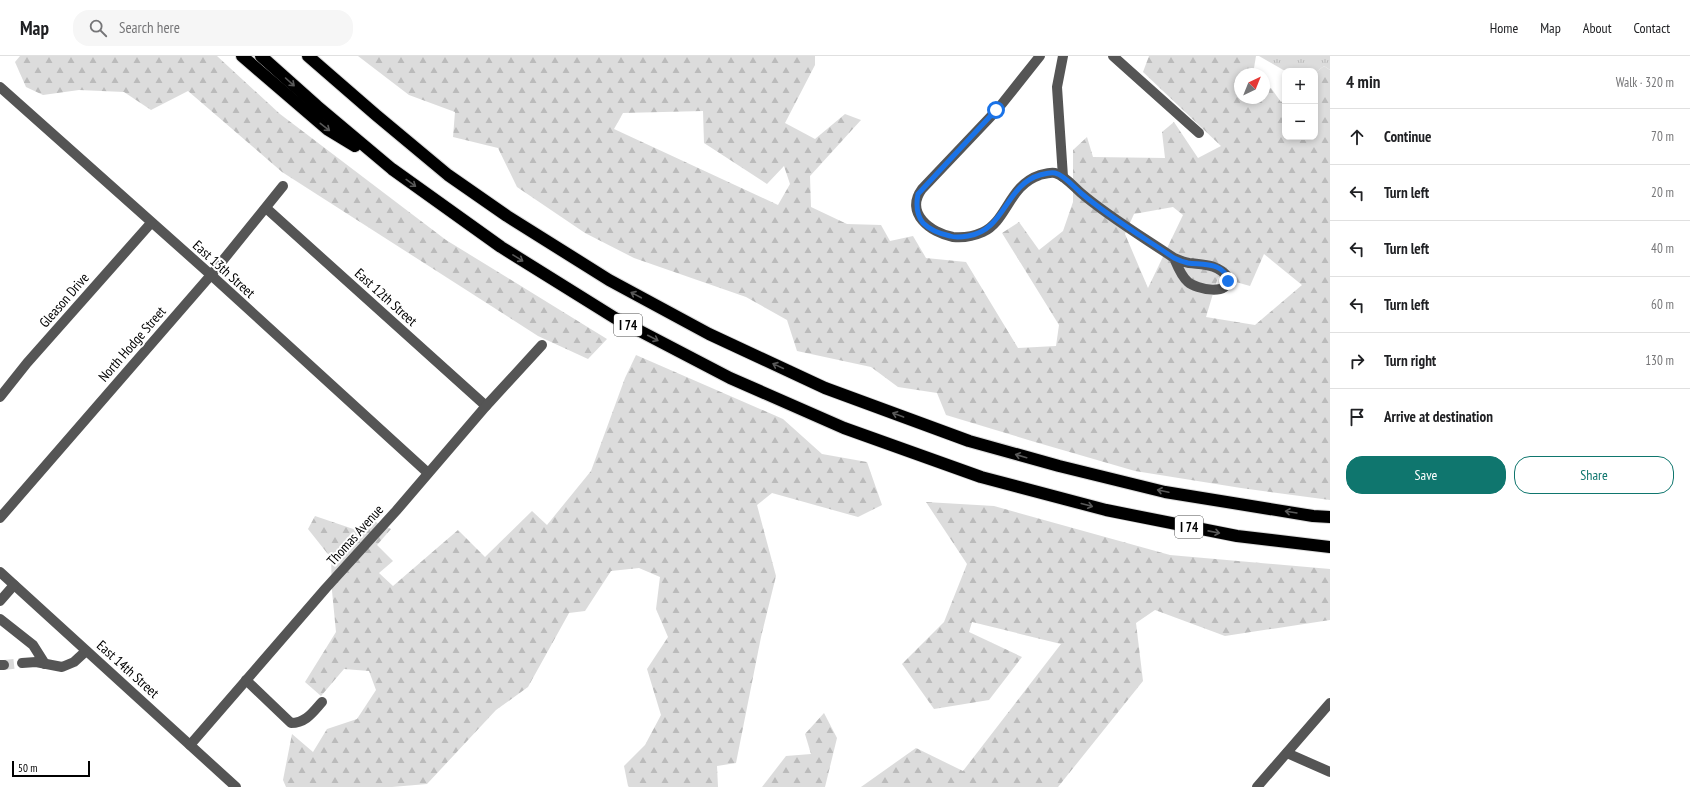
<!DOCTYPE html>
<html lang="en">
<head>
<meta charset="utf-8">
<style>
  :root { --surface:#fff; --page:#f6f6f6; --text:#202124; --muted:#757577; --line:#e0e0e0; --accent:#0f766e }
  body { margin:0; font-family:"PT Sans Narrow",sans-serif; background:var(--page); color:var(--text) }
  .controls { position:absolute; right:12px; top:12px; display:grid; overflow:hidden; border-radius:8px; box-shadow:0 2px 6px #0003 }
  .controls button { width:36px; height:36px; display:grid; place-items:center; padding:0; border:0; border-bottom:1px solid var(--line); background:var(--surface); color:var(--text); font:20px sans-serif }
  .compass { position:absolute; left:1234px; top:12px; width:36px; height:36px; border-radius:50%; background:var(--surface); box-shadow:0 2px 6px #0003; rotate:43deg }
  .scale { position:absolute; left:12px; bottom:10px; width:78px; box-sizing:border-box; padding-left:4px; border:2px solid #000; border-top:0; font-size:11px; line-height:14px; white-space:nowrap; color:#000; -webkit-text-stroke:3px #fff; paint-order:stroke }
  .stop { position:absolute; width:12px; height:12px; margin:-9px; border:3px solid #1a73e8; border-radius:50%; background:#fff }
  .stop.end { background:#1a73e8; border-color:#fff; box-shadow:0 1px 4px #0008 }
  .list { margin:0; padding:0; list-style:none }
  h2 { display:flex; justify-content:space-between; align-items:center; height:52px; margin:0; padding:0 16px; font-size:17px }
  h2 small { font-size:13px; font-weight:400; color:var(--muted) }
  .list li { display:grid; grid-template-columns:26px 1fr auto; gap:12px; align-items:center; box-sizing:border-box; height:56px; padding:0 16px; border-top:1px solid var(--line) }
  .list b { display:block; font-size:15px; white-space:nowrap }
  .list em { font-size:13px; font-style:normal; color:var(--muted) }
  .actions { display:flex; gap:8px; padding:12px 16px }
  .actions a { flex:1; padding:9px 0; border:1px solid var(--accent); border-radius:16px; text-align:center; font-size:14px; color:var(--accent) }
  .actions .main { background:var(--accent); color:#fff }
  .icon { flex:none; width:22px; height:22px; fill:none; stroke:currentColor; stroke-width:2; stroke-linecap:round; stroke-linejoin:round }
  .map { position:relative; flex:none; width:1330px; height:731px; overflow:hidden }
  header { display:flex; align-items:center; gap:24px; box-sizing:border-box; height:56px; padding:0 20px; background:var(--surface); border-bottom:1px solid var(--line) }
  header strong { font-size:19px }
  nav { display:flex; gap:22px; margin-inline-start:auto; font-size:14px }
  .search { width:280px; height:36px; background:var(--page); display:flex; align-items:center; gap:10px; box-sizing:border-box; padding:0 14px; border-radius:16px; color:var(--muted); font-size:15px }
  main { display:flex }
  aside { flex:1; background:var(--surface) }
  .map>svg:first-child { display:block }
</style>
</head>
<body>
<header>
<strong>Map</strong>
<div class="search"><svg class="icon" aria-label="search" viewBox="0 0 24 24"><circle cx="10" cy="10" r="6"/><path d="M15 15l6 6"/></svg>Search here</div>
<nav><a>Home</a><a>Map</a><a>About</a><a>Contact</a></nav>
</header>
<main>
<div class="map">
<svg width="1330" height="731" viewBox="0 0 1330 731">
  <defs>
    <pattern id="grass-tufts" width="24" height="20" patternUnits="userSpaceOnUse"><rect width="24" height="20" fill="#dcdcdc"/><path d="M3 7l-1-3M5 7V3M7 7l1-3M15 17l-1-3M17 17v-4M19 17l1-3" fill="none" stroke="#bbb"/></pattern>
    <pattern id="forest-firs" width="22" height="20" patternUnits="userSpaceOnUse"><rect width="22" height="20" fill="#dcdcdc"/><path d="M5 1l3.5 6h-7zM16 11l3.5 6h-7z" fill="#bbb"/></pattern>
  </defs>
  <rect width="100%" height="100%" fill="#fff"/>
  <polygon fill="url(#grass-tufts)" points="1259,0 1330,0 1330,14 1324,10 1315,17 1315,15 1285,15"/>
  <g fill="url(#forest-firs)" fill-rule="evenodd">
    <polygon points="20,0 217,0 280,58 446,184 607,283 588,303 538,280 282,116 188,35 151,54 124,36 79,34 43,39 26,31 15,6"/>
    <path d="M 358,0 L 815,0 L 815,9 L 785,67 L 815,83 L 845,58 L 861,64 L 810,120 L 811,151 L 847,168 L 881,169 L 890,185 L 913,180 L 926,202 L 966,206 L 1018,292 L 1056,290 L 1059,269 L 1002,177 L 1019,166 L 1039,194 L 1063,175 L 1073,146 L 1073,94 L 1087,81 L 1093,101 L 1165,102 L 1162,76 L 1174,66 L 1198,102 L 1221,90 L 1143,16 L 1149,0 L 1256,0 L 1253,18 L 1240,18 L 1240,42 L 1249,42 L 1249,45 L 1254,42 L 1264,42 L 1264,36 L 1271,32 L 1281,46 L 1285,43 L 1285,81 L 1315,81 L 1315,17 L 1324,10 L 1330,14 L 1330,444 L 1241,432 L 1135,415 L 1035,386 L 946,359 L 937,337 L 898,331 L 871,311 L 797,295 L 787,264 L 746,241 L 634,202 L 585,177 L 517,131 L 498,92 L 453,81 L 455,56 L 409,39 ZM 703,55 L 704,87 L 767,128 L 784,110 L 790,128 L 778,149 L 614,73 L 623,57 ZM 1173,151 L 1183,159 L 1148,232 L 1125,178 L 1134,158 ZM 1264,198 L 1302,229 L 1255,269 L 1206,261 L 1218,221 L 1250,230 Z"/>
    <polygon points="636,299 783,363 822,398 867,406 882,449 858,461 772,437 757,449 776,520 761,581 736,707 717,710 718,731 629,731 628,730 624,710 645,689 661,659 647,613 668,581 656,553 660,521 639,512 611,515 585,555 569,557 528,631 496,654 427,728 392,731 286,731 283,724 292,678 313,696 327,673 357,663 376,634 369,615 344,613 321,640 305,626 336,576 332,535 331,502 308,473 315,460 365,477 375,466 391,473 377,489 393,505 379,517 393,530 458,474 485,501 532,455 547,469 591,415 625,322"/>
    <polygon points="926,446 994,450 1170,499 1330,513 1330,564 1225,580 1155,554 1136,567 1143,625 1058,731 861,731 916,692 963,715 1061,588 972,566 969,576 1022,601 989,644 934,653 902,608 944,566 967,508"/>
    <polygon points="824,657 837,682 825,731 762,731 786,700 811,698 805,678"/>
  </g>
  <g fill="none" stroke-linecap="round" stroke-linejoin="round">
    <polyline stroke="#d9d9d9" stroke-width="10" stroke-dasharray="10 5" stroke-linecap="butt" points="4,609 22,607"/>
    <g stroke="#dbdbdb" stroke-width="14">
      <g id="highway">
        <polyline points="242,0 327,73 355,90"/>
        <polyline points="261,0 317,50 392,113 501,191 615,262 730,322 844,372 981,421 1106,454 1237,480 1330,491"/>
        <polyline points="308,0 376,59 448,119 507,160 609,224 709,278 825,332 969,385 1059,410 1165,436 1313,460 1330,461"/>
      </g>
    </g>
    <g stroke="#555" stroke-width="10">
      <path d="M 1040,0 L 997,54 L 922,133 C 904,157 931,177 953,181 C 962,182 974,180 983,176 C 1007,165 1009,129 1040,119 C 1044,118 1050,116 1055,117 C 1064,119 1074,131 1081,137 C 1109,161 1143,181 1174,202 C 1179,204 1184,206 1189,207 C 1205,209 1217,208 1228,221 C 1231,241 1196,233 1188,226 C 1181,220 1177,209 1174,202"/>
      <polyline points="1063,0 1057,31 1063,121"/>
      <polyline points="1113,0 1199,77"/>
      <polyline points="0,31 211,219 428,417"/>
      <polyline points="266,152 486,350"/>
      <polyline points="0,341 27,307 151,167"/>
      <polyline points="0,462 211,219 283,130"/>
      <polyline points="0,516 236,731"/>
      <polyline points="0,545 14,529"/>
      <polyline points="0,563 33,589 45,608"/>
      <polyline points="22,607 36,606 62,611 74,606 86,595"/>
      <polyline points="0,609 4,609"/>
      <path d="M 246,624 L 291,667 C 306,667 313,656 322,646"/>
      <polyline points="190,689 326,532 396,455 486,350 542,289"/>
      <polyline points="1287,697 1330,716"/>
      <polyline points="1257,731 1330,647"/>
    </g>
    <use href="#highway" stroke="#000" stroke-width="12"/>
  </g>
  <defs><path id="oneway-shaft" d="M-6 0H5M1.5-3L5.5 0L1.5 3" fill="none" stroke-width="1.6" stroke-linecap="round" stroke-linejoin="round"/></defs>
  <g stroke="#595959">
    <use href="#oneway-shaft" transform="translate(290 26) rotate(42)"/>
    <use href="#oneway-shaft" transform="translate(325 71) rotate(38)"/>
    <use href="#oneway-shaft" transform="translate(411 127) rotate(36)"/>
    <use href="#oneway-shaft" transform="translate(518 202) rotate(32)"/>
    <use href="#oneway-shaft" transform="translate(636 239) rotate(-152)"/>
    <use href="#oneway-shaft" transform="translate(653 282) rotate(27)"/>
    <use href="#oneway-shaft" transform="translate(778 310) rotate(-155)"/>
    <use href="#oneway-shaft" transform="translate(898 359) rotate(-160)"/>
    <use href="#oneway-shaft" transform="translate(1021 400) rotate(-164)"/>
    <use href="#oneway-shaft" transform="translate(1163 435) rotate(-168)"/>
    <use href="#oneway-shaft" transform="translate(1087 449) rotate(15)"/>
    <use href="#oneway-shaft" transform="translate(1291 456) rotate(-171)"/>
    <use href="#oneway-shaft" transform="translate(1214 476) rotate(11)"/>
  </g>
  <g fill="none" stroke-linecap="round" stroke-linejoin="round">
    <path stroke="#1a73e8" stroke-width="5" d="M 996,54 L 918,138 C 916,148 916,158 923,167 C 930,174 941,178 950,180 C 956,182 962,181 968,180 C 1006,174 1005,129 1040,119 C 1044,118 1050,116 1055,117 C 1064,119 1074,131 1081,137 C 1109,161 1143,181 1174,202 C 1178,204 1183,206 1188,207 C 1202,209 1225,206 1228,225"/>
  </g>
  <g text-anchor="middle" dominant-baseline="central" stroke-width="4" stroke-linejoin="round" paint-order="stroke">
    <g fill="#fff" stroke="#4c4c4c" stroke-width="1">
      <rect x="614" y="258" width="28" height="22" rx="3"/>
      <rect x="1175" y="460" width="28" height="22" rx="3"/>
    </g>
    <g font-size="13" font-weight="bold" fill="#000">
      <text x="628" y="269">I 74</text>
      <text x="1189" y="471">I 74</text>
    </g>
    <g font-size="14" fill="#000" stroke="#fff">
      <text transform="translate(224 213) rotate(42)">East 13th Street</text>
      <text transform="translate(386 241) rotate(42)">East 12th Street</text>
      <text transform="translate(64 244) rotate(-49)">Gleason Drive</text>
      <text transform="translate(132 288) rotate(-49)">North Hodge Street</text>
      <text transform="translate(355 479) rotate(-48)">Thomas Avenue</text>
      <text transform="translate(128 613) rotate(42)">East 14th Street</text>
    </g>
  </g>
</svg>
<div class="controls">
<button>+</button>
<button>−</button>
</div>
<svg class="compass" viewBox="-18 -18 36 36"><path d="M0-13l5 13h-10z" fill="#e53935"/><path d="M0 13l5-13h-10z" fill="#757577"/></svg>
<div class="scale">50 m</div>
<div class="stop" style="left:996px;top:54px"></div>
<div class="stop end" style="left:1228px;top:225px"></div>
</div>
<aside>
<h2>4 min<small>Walk · 320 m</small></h2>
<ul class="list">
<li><svg class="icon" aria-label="ahead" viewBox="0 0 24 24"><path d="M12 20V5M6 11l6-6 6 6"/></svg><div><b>Continue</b></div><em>70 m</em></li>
<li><svg class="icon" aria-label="left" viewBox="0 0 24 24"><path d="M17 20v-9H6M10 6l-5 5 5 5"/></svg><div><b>Turn left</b></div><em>20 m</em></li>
<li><svg class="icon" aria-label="left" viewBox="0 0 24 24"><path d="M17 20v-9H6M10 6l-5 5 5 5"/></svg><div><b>Turn left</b></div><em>40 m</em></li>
<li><svg class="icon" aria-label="left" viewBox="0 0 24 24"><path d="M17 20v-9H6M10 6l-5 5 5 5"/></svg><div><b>Turn left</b></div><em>60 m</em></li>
<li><svg class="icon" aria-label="right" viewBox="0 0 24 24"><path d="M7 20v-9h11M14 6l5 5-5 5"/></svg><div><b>Turn right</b></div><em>130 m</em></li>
<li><svg class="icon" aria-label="arrive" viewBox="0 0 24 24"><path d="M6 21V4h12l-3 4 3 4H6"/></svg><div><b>Arrive at destination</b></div></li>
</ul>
<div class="actions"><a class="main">Save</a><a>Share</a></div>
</aside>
</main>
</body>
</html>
